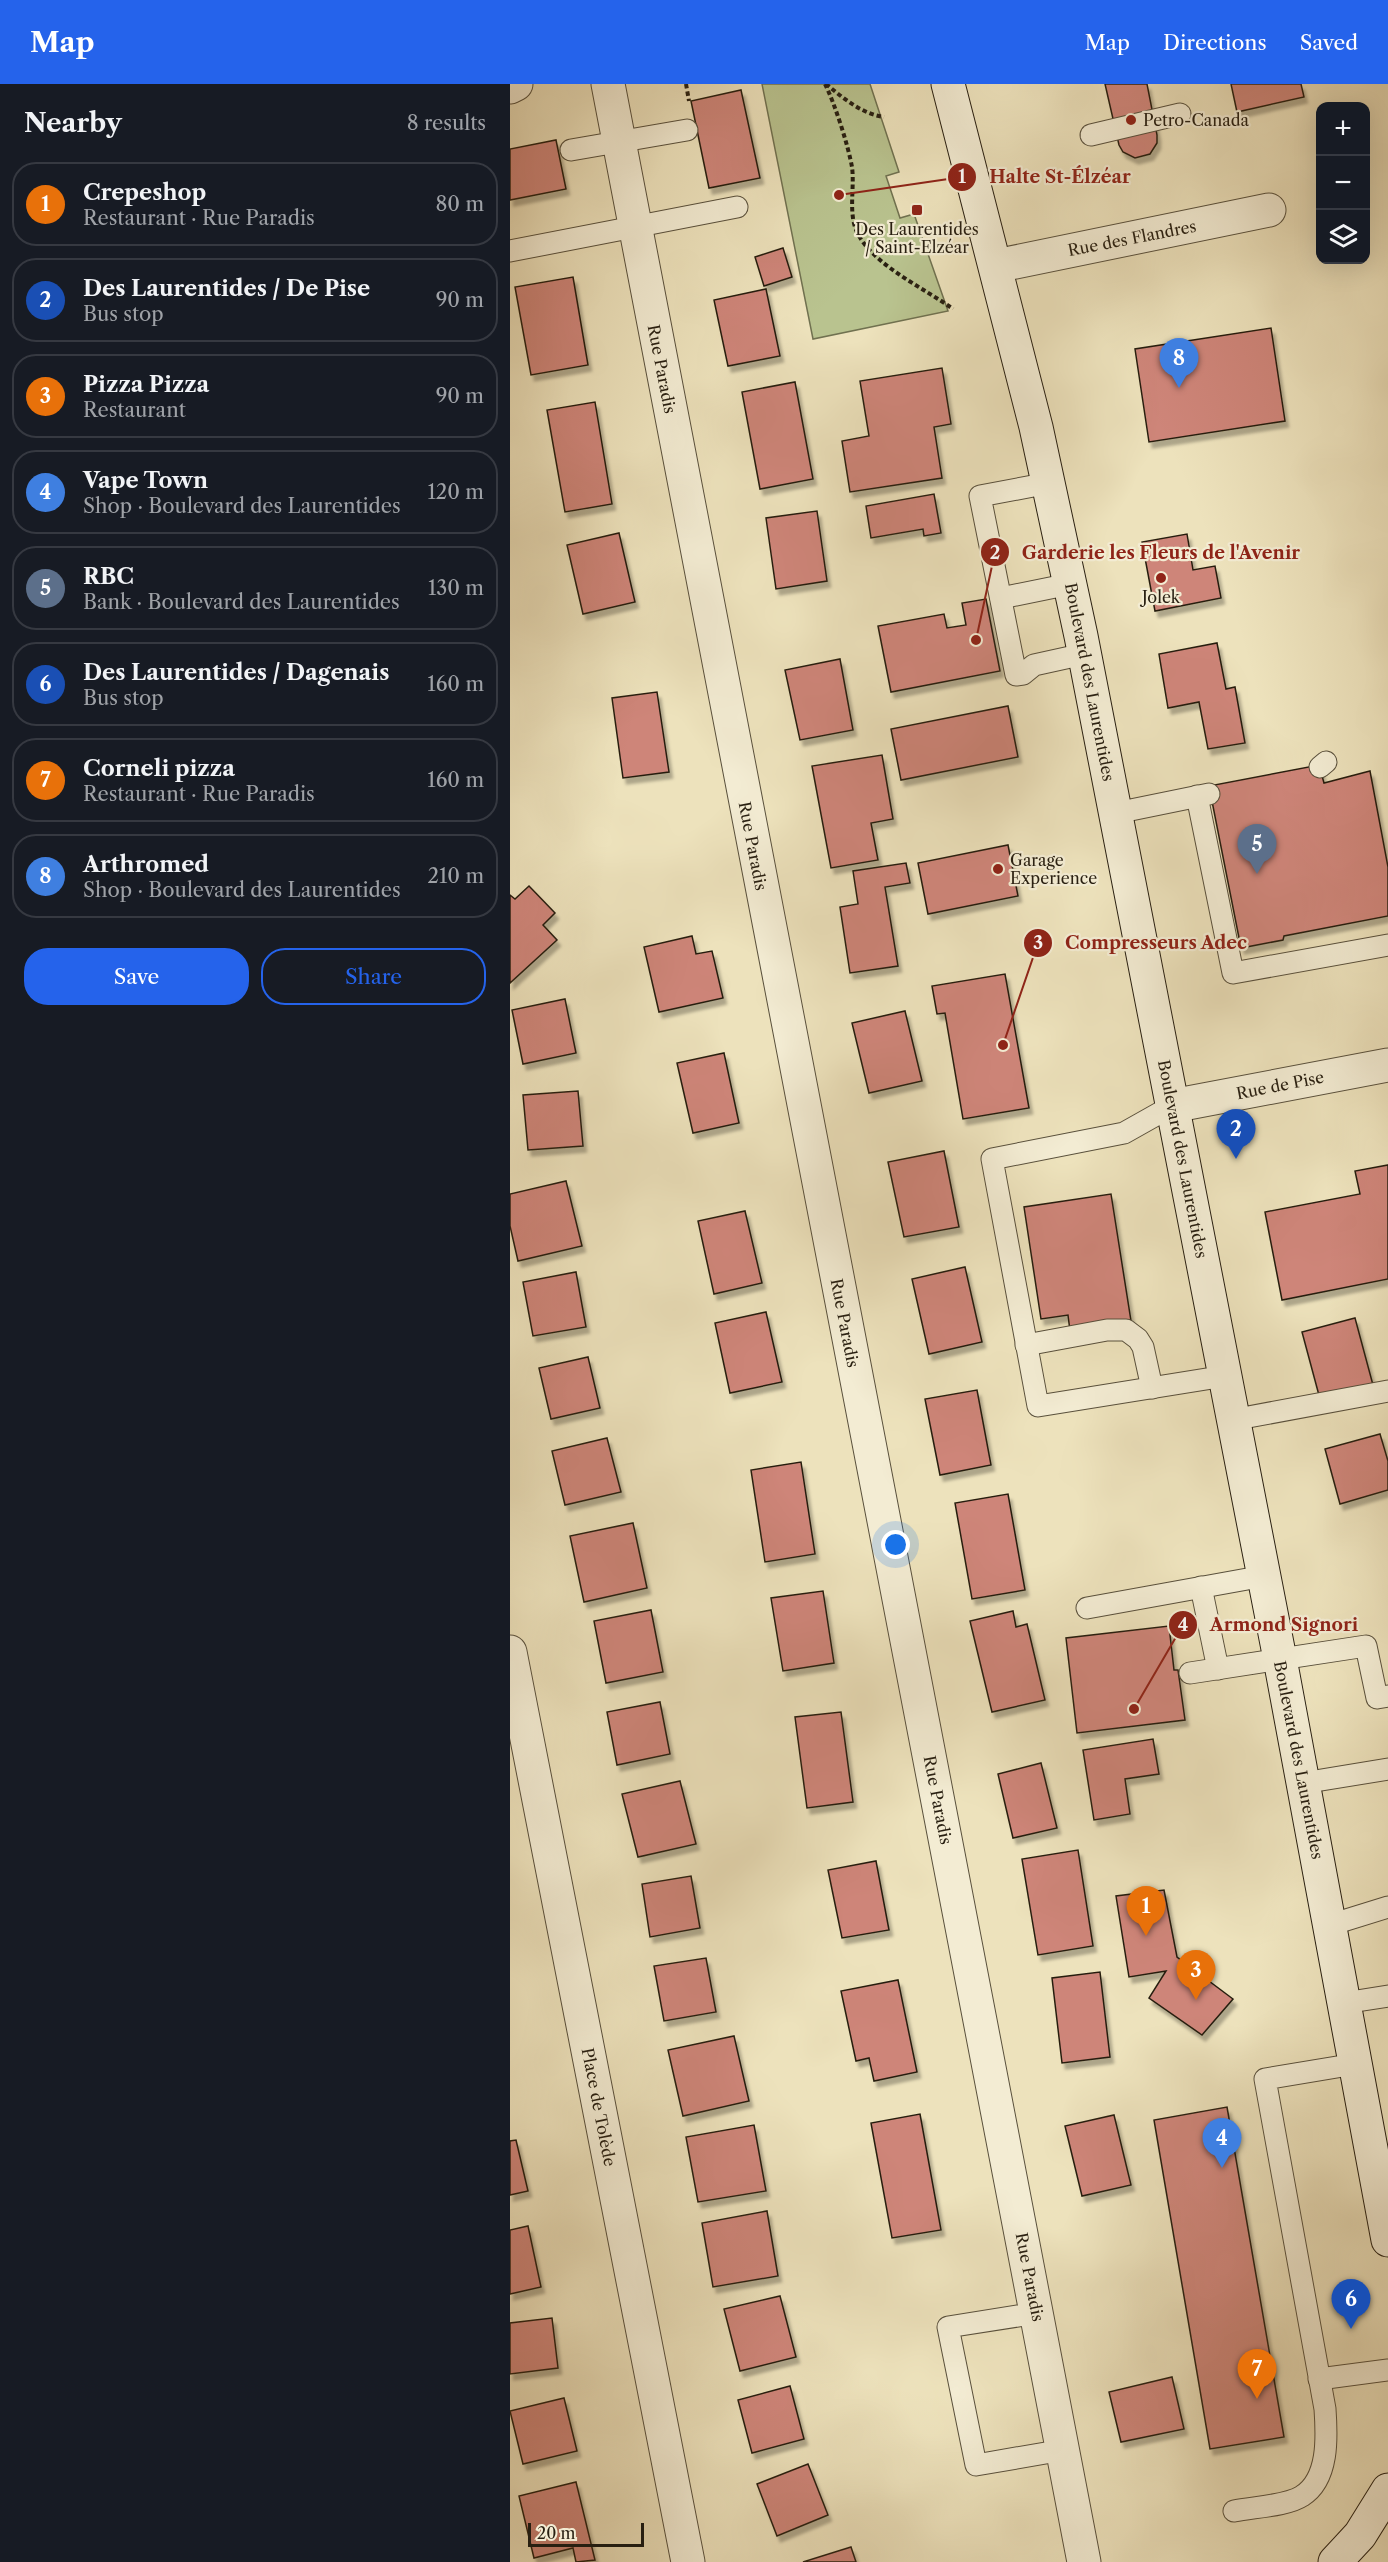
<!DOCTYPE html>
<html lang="en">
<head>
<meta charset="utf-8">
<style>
  :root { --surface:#171b24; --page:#20242c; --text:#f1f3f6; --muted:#9ea1a6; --line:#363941; --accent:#2563eb }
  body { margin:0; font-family:"Libre Caslon Text",serif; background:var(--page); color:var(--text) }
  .controls { position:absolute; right:18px; top:18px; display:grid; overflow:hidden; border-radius:12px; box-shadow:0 6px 24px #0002 }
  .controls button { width:54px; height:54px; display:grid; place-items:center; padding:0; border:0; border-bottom:2px solid var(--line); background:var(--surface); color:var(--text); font:30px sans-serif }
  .scale { position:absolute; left:18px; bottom:15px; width:116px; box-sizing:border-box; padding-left:6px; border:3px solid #281f11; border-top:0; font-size:16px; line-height:21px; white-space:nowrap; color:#281f11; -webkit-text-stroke:4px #f3ecd3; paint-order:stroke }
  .you { position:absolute; left:386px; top:1461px; width:21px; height:21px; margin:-15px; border:4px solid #fff; border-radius:50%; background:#1a73e8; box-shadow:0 0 0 9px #1a73e833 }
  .badge { display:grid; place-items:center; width:39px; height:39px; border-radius:50%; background:var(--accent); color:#fff; font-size:20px; font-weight:700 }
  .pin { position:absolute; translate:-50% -50px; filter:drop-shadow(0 2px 3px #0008) }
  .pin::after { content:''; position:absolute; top:32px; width:21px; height:18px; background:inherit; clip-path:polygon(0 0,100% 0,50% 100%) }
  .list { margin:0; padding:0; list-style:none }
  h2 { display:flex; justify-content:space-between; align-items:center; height:78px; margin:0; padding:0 24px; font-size:26px }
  h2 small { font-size:20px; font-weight:400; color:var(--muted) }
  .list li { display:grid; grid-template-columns:39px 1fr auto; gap:18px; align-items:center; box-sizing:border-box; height:84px; margin:0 12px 12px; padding:0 12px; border:2px solid var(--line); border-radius:24px }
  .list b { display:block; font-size:22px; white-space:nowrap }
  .list p { margin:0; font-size:20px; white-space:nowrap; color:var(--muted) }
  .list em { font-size:20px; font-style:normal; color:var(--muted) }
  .actions { display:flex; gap:12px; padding:18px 24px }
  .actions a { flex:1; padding:14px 0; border:2px solid var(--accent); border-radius:24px; text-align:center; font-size:21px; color:var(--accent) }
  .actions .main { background:var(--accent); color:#fff }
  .icon { flex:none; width:33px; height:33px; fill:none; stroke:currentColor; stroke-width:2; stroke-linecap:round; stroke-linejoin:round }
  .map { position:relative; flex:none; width:878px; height:2478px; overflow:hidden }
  header { display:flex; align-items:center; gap:36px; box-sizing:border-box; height:84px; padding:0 30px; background:var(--accent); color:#fff }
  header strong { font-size:28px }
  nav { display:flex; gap:33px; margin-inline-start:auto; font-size:21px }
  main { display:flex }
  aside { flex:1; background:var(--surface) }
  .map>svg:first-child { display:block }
</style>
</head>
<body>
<header>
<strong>Map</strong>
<nav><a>Map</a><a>Directions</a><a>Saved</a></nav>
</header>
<main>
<aside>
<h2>Nearby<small>8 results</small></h2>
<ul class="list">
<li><span class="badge" style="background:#e8710a">1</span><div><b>Crepeshop</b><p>Restaurant · Rue Paradis</p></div><em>80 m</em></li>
<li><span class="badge" style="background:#1a4fb4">2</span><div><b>Des Laurentides / De Pise</b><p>Bus stop</p></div><em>90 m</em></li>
<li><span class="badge" style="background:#e8710a">3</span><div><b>Pizza Pizza</b><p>Restaurant</p></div><em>90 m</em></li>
<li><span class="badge" style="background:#3f7fe0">4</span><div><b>Vape Town</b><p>Shop · Boulevard des Laurentides</p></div><em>120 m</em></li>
<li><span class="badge" style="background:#5c6f8a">5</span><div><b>RBC</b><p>Bank · Boulevard des Laurentides</p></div><em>130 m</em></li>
<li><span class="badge" style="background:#1a4fb4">6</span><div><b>Des Laurentides / Dagenais</b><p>Bus stop</p></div><em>160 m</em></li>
<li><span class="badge" style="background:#e8710a">7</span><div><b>Corneli pizza</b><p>Restaurant · Rue Paradis</p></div><em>160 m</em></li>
<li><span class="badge" style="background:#3f7fe0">8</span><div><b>Arthromed</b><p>Shop · Boulevard des Laurentides</p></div><em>210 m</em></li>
</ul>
<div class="actions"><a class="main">Save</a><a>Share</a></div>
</aside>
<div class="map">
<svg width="878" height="2478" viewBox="0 0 878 2478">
  <defs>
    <filter id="shadow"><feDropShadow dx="3.5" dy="6" stdDeviation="1.5" flood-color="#0004"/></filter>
  </defs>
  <rect width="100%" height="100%" fill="#ede2bc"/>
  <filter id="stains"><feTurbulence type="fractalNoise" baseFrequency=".00333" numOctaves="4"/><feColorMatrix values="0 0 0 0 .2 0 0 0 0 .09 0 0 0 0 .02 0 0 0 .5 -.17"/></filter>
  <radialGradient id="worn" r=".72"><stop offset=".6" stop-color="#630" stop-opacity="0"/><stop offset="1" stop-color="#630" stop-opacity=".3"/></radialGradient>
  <polygon fill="#b9c38f" stroke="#707150" stroke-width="1.5" points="252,0 360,0 389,88 376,92 390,134 404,130 438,227 303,255"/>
  <g fill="#ce8579" stroke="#281f11" stroke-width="1.5" filter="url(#shadow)">
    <polygon points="595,0 637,0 647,51 647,59 640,70 625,74 613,68 609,61"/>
    <polygon points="721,0 791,0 794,13 727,28"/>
    <polygon points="231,6 250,94 199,104 181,17"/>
    <polygon points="46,56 56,105 0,116 0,65"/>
    <polygon points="273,164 282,193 254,202 245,173"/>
    <polygon points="63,193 78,281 21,291 5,203"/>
    <polygon points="256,205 270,272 218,282 204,216"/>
    <polygon points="761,244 775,337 639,358 625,265"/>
    <polygon points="432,284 441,340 424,343 432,394 340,408 332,357 359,352 350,297"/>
    <polygon points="285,298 303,395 250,405 232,308"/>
    <polygon points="85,318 102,420 55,428 37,326"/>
    <polygon points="424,410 431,449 414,452 413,445 361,454 356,422"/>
    <polygon points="307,427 317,497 266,505 256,434"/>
    <polygon points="109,449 125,518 73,530 57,461"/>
    <polygon points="677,450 683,486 705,482 711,514 645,527 632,458"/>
    <polygon points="476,515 490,587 381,608 368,542 434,530 437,544 456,541 452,519"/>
    <polygon points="707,559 716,605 725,603 735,659 698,665 689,618 658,624 649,570"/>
    <polygon points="330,575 343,646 290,656 275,586"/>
    <polygon points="147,608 159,688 113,694 102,614"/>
    <polygon points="498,622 508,673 391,696 381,645"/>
    <polygon points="372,671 383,735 361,739 368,776 321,784 302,682"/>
    <polygon points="809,681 814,699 860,687 878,783 878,832 774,852 773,856 731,864 699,702"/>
    <polygon points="498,761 508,812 418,830 408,779"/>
    <polygon points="396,779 400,799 375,803 388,882 340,889 330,823 348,820 343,787"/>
    <polygon points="19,802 45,829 33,841 47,856 0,899 0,811 5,815"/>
    <polygon points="182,852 186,870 202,867 213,914 149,928 134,863"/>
    <polygon points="495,890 519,1024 453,1035 435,929 427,930 422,902"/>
    <polygon points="55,915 66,969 13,980 2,926"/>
    <polygon points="395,927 412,997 359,1009 342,939"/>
    <polygon points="214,969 229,1039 183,1049 167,979"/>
    <polygon points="68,1007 73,1062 18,1066 13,1011"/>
    <polygon points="434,1067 449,1143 394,1153 378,1078"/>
    <polygon points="878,1081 878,1195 772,1216 755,1128 850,1110 845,1087"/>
    <polygon points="56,1097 72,1162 8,1177 0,1142 0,1110"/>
    <polygon points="601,1110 621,1237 560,1247 558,1231 531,1235 514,1123"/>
    <polygon points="235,1127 252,1199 204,1210 188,1137"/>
    <polygon points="455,1183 472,1258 419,1270 402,1195"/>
    <polygon points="66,1188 76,1243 23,1252 13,1198"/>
    <polygon points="256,1228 272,1298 220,1309 205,1239"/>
    <polygon points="845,1234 863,1301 810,1315 792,1248"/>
    <polygon points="78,1273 90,1324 41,1335 29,1284"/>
    <polygon points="467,1306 481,1381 430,1391 415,1315"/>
    <polygon points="870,1350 878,1377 878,1406 830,1420 815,1365"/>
    <polygon points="97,1354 111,1408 55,1421 42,1367"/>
    <polygon points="291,1378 305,1470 255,1478 241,1386"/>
    <polygon points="498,1410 515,1506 462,1515 445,1419"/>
    <polygon points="123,1439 137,1504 74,1518 60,1452"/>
    <polygon points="313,1507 324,1579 273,1587 261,1514"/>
    <polygon points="141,1526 153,1588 96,1599 84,1537"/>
    <polygon points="503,1527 506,1543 517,1540 535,1616 482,1628 460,1537"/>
    <polygon points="659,1542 664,1586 668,1586 675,1636 567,1649 556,1554"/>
    <polygon points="150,1618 160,1670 107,1681 97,1628"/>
    <polygon points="331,1628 343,1718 297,1724 285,1633"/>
    <polygon points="643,1655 649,1690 615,1695 620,1730 584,1736 573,1666"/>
    <polygon points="531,1679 547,1744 503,1754 488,1690"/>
    <polygon points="170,1697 186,1760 128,1773 112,1710"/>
    <polygon points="568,1766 583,1862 528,1871 512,1775"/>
    <polygon points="366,1777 379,1846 332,1854 318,1786"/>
    <polygon points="181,1792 190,1844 140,1853 132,1800"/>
    <polygon points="654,1806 667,1873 723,1915 692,1951 639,1914 656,1887 619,1893 606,1812"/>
    <polygon points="196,1874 206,1928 154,1937 144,1882"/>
    <polygon points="590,1888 600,1973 552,1979 542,1894"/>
    <polygon points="388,1896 407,1988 364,1997 359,1974 346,1977 331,1907"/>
    <polygon points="224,1952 239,2017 173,2032 158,1966"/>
    <polygon points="717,2023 774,2353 700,2365 644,2036"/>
    <polygon points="410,2030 431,2146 382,2154 361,2039"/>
    <polygon points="604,2031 621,2101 572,2112 555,2042"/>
    <polygon points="244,2041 256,2107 188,2118 176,2053"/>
    <polygon points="6,2056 18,2107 0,2111 0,2057"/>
    <polygon points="257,2127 268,2192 203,2203 192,2139"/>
    <polygon points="18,2142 31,2203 0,2210 0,2146"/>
    <polygon points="270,2212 286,2273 230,2287 214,2225"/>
    <polygon points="42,2234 48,2284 0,2290 0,2239"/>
    <polygon points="662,2293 674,2345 611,2358 599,2308"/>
    <polygon points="280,2302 294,2355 242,2369 228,2316"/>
    <polygon points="54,2314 67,2367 13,2380 0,2327"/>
    <polygon points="298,2380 318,2431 267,2452 247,2400"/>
    <polygon points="66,2398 85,2476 66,2478 63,2464 24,2474 9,2412"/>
    <polygon points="341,2463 346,2478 293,2478"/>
  </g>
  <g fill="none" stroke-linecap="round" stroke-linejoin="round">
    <g stroke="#59503c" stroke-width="23">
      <g id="service">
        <polyline points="581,51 670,30"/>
        <polyline points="61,66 177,46"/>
        <polyline points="0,167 227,123"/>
        <polyline points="539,399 470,412 506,591 513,590 524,581 574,570"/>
        <polyline points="491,514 560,500"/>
        <polyline points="810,683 816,678"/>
        <polyline points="687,712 723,889 878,861"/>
        <polyline points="606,729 699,710"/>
        <polyline points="662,1022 614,1049 482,1075 528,1322 715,1292"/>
        <polyline points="516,1261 597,1246 616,1246 628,1255 633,1263 642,1304"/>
        <polyline points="722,1336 878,1307"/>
        <polyline points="691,1503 708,1585"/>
        <polyline points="577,1524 754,1492"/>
        <polyline points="680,1589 856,1562 867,1614 878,1612"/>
        <polyline points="793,1699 878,1685"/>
        <polyline points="820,1841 878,1823"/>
        <polyline points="834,1919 878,1912"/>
        <polyline points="527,2229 438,2243 466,2381 553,2366"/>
        <polyline points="809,2295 878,2286"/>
        <path d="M 724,2427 C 743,2423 777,2422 792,2412 C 819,2395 817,2353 815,2325 L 755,1995 L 845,1980"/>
      </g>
    </g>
    <g stroke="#59503c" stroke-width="35">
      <g id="minor">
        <polyline points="98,0 574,2478"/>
        <polyline points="486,182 759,126"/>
        <polyline points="662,1022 878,981"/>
        <polyline points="0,1568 178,2478"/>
      </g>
    </g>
    <g stroke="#59503c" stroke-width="35">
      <polyline id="tertiary" points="0,3 6,0"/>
    </g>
    <g stroke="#281f11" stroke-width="35">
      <g id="secondary">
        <polyline points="438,0 526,343 571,552 770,1575 878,2156"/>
        <polyline points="825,2478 850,2451 878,2406"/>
      </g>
    </g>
    <g stroke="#281f11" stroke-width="4" stroke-dasharray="4.5 3" stroke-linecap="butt">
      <polyline points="176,0 179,17"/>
      <path d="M 315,0 C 325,20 338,61 342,83 C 345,105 337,132 349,152 C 367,183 414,204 443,225"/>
      <path d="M 316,0 C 333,14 352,30 374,33"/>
    </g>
    <use href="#service" stroke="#f3ecd3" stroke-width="21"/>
    <use href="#minor" stroke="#f3ecd3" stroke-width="33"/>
    <use href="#tertiary" stroke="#f3ecd3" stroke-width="33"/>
    <use href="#secondary" stroke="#f3ecd3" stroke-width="33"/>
  </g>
  <g fill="#8f2418" stroke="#f3ecd3" stroke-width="2">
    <circle cx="621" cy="36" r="6"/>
    <rect x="401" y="120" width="12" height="12" rx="3"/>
    <circle cx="651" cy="494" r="6"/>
    <circle cx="488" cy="785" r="6"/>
  </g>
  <g text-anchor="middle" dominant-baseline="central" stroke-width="4.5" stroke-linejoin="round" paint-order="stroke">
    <g font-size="16" fill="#281f11" stroke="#f3ecd3" text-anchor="start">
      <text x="633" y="36">Petro-Canada</text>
      <text x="407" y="145" text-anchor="middle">Des Laurentides<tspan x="407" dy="18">/ Saint-Elzéar</tspan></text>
      <text x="651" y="513" text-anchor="middle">Jolek</text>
      <text x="500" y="776">Garage<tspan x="500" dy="18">Experience</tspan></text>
    </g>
    <g font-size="16" fill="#281f11" stroke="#f3ecd3">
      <text transform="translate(622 154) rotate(-11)">Rue des Flandres</text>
      <text transform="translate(152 285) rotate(79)">Rue Paradis</text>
      <text transform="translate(580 598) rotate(79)">Boulevard des Laurentides</text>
      <text transform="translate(243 762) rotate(79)">Rue Paradis</text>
      <text transform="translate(770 1001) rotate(-11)">Rue de Pise</text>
      <text transform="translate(673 1075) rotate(79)">Boulevard des Laurentides</text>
      <text transform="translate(335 1239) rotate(79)">Rue Paradis</text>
      <text transform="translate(789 1676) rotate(79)">Boulevard des Laurentides</text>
      <text transform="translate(428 1716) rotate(79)">Rue Paradis</text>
      <text transform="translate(89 2023) rotate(79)">Place de Tolède</text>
      <text transform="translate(520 2193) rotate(79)">Rue Paradis</text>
    </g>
  </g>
  <path fill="none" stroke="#8f2418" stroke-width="2" d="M329 111L452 93M466 556L485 468M493 961L528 859M624 1625L673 1541"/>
  <g fill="#8f2418" stroke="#f3ecd3" stroke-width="2">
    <circle cx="329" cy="111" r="6"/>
    <circle cx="466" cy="556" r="6"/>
    <circle cx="493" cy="961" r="6"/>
    <circle cx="624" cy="1625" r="6"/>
    <circle cx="452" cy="93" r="15"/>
    <circle cx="485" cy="468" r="15"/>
    <circle cx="528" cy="859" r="15"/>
    <circle cx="673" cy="1541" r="15"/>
  </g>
  <g font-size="18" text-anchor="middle" font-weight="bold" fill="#fff">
    <text x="452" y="99">1</text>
    <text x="485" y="475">2</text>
    <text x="528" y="865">3</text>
    <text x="673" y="1547">4</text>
  </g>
  <g font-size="18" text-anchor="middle" font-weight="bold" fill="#8f2418" stroke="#f3ecd3" stroke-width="4.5" stroke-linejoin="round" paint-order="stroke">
    <text x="550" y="99">Halte St-Élzéar</text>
    <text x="651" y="475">Garderie les Fleurs de l'Avenir</text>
    <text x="646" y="865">Compresseurs Adec</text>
    <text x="774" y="1547">Armond Signori</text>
  </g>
  <rect width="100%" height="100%" filter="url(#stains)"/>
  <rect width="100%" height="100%" fill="url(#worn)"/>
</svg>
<div class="controls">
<button>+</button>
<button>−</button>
<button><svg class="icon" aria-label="layers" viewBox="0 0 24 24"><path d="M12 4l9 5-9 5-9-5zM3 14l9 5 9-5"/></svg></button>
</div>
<div class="scale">20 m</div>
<div class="you"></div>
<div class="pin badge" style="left:636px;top:1852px;background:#e8710a">1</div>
<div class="pin badge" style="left:726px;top:1075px;background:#1a4fb4">2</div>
<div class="pin badge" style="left:686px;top:1916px;background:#e8710a">3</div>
<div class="pin badge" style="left:712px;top:2084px;background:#3f7fe0">4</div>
<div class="pin badge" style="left:747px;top:790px;background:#5c6f8a">5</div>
<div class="pin badge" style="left:841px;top:2245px;background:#1a4fb4">6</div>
<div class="pin badge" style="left:747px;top:2315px;background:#e8710a">7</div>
<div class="pin badge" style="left:669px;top:304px;background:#3f7fe0">8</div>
</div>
</main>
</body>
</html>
